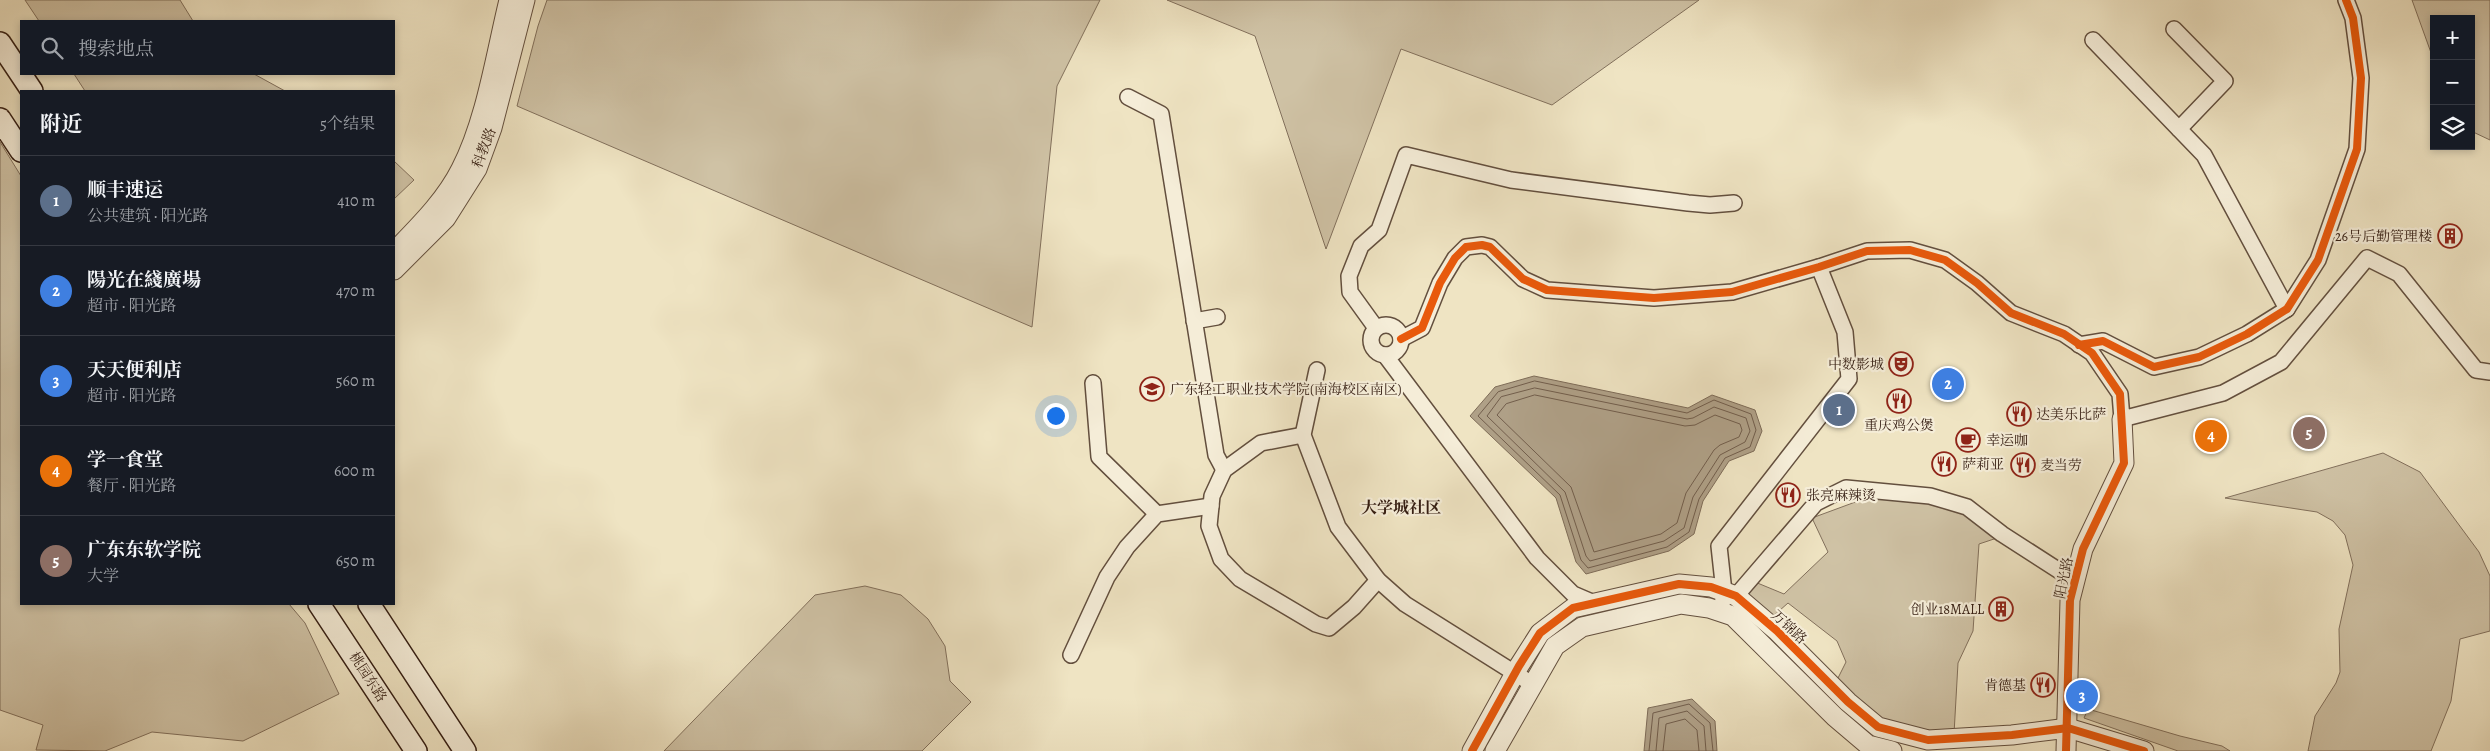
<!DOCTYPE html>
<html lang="zh">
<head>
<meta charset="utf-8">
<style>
  :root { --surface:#171b24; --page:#242831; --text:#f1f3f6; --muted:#9ea1a6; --line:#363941; --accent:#c59692 }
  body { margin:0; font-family:Alegreya,"Noto Serif SC",serif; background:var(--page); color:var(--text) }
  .controls { position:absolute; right:15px; top:15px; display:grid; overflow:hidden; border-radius:0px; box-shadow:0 2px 8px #0003 }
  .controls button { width:45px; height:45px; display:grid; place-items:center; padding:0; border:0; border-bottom:1px solid var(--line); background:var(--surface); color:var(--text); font:25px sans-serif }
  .you { position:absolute; left:1055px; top:415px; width:18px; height:18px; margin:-12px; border:4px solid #fff; border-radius:50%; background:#1a73e8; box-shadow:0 0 0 8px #1a73e833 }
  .badge { display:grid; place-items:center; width:32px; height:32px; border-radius:50%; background:var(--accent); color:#fff; font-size:16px; font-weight:700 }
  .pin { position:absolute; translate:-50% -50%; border:2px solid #fff; box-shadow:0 1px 5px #0006 }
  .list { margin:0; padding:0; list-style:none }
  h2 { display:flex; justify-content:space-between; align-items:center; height:65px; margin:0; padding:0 20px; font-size:21px }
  h2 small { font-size:16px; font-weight:400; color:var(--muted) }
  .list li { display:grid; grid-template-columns:32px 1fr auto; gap:15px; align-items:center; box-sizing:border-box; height:90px; padding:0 20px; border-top:1px solid var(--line) }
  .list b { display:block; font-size:19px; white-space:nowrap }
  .list p { margin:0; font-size:16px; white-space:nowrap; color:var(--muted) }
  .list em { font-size:16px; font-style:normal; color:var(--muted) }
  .icon { flex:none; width:28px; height:28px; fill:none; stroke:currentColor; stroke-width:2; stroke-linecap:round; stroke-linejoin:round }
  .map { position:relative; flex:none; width:2490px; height:751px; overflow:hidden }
  .search { position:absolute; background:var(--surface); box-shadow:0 2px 8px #0003; left:20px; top:20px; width:375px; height:55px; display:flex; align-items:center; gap:12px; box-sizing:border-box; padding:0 18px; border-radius:0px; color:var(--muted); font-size:19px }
  .panel { position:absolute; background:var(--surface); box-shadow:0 2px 8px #0003; left:20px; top:90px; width:375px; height:515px; border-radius:0px }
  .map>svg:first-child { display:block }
</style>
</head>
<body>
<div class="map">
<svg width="2490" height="751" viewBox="0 0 2490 751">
  <rect width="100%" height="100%" fill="#efe4c3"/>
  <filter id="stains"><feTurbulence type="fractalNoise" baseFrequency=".004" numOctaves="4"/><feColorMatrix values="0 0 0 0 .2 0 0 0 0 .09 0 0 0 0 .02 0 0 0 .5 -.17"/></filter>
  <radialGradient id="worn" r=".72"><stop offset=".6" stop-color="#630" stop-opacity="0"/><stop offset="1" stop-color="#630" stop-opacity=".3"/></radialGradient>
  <g fill="#cfc2a5" stroke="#82705c">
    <polygon points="25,0 180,0 193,21 39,21"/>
    <polygon points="547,0 1100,0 1057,86 1032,327 517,106 538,26"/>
    <polygon points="1167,0 1699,0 1552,105 1401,49 1326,249 1255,36"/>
    <polygon points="2412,0 2490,0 2490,140 2471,131 2471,19 2434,19 2434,61"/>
    <polygon points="74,74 254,74 285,91 85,91"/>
    <polygon points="0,142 21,176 21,604 289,604 305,623 339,694 243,741 152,732 105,751 36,750 43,725 0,710"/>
    <polygon points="394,161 414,180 394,199"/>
    <polygon points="2383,453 2420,472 2479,552 2490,576 2490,631 2460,639 2451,701 2431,751 2308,751 2315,716 2336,683 2340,672 2339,629 2353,565 2345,535 2333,521 2317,512 2225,498"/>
    <polygon points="1877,494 1931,503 1963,513 1997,538 1979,544 1973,631 1958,663 1954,734 1879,723 1835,684 1846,662 1837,641 1788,603 1770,619 1741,595 1755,582 1784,594 1828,552 1812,518"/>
    <polygon points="865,586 901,595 928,619 945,646 950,681 971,702 922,751 664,751 815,595"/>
    <polygon points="2088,709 2180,736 2222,746 2230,751 2178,751 2084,718"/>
  </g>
  <g fill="#afa087" stroke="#7e6c58">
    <polygon points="1534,376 1688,408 1712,395 1755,410 1762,431 1754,451 1729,461 1703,501 1694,534 1669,551 1586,574 1576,562 1556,498 1470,416 1495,387"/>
    <polygon points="1692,699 1715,721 1717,751 1644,751 1648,708"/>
  </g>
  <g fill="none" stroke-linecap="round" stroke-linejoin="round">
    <g stroke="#725e4c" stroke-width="1">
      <polygon points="1535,381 1687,413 1714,400 1751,414 1756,430 1750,447 1725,458 1699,499 1689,532 1667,547 1588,568 1581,560 1560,495 1478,416 1498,392"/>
      <polygon points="1535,388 1687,419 1693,418 1714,407 1746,418 1750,431 1745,442 1720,455 1693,497 1684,528 1664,541 1590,561 1586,556 1565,492 1487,416 1501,397"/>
      <polygon points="1535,395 1685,426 1695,425 1715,415 1740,424 1742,430 1739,437 1720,445 1714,450 1686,493 1677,523 1661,534 1594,552 1571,487 1497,415 1506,404"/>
      <polyline points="1649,751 1653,713 1689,704 1710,723 1713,751"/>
      <polyline points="1656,751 1659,718 1687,711 1704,726 1706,751"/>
      <polyline points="1663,751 1666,724 1685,719 1697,730 1699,751"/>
    </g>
    <g stroke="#634f3e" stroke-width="18">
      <g id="minor">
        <polyline points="2174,29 2225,81 2179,129"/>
        <polyline points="2093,40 2204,155 2287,309"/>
        <polyline points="1128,97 1161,114 1216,455 1224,470"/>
        <polyline points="1194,321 1217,317"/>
        <circle cx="1386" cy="340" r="15"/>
        <polyline points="1376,328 1350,292 1349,276 1361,246 1379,230 1406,155 1511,180 1688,203 1710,205 1734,203"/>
        <polyline points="1401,339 1422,328 1440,283 1455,258 1466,247 1482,245 1490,247 1523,279 1547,290 1654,298 1732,292 1819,267 1867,251 1910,250 1945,260 1977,283 2011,313 2064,334 2092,353 2120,394 2122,419 2223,393 2281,362 2367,258 2399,274 2476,370 2490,372"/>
        <polyline points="2079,345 2103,341 2154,367 2199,357 2247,334 2287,309 2318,260 2357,149 2361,78 2353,18 2346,0"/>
        <polyline points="1385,355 1537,558 1573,594 1594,603"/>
        <polyline points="1317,370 1303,435 1338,527 1378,580 1405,604 1532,684"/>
        <polyline points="1093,383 1099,457 1157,514"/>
        <polyline points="1303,435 1261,443 1224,470 1212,496 1209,526 1221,559 1240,579 1316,624 1329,628 1354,607 1378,580"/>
        <polyline points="1736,596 1816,503 1846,488 1930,496 1967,507 2002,534 2075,581"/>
        <polyline points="1721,612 1724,592 1719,546 1849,379 1845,332 1819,267"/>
        <polyline points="1071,655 1107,577 1127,547 1157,514 1211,506"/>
      </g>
    </g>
    <g stroke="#634f3e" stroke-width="21">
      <g id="tertiary">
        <path d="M 394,252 C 418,227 445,201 461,169 C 486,121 496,53 509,0"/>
        <polyline points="394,270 446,218 477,169 492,128 525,0"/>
        <polyline points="1472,751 1519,666 1540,633 1573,608 1679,584 1711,587 1736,596 1777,631 1848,702 1878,727 1928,740 2012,735 2068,728 2144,751"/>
        <polyline points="1495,751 1555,646 1582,627 1681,604 1709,608 1733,616 1835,717 1868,745 1892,751"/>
        <polyline points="2066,751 2070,600 2083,549 2124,463 2122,419"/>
      </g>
    </g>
    <g stroke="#341d12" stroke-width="24">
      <g id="secondary">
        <polyline points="0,43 32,91"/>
        <polyline points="0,119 21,151"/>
        <polyline points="319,604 416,751"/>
        <polyline points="369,604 465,751"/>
      </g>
    </g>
    <use href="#minor" stroke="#f5edd8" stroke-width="15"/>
    <use href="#tertiary" stroke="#f5edd8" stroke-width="19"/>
    <use href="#secondary" stroke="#f5edd8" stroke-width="21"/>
    <g stroke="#f5edd8" stroke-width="11">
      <g id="cycleway">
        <polyline points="1401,339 1422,328 1440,283 1455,258 1466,247 1482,245 1490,247 1523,279 1547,290 1654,298 1732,292 1819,267 1867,251 1910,250 1945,260 1977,283 2011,313 2064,334 2092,353 2120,394 2124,463 2083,549 2070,600 2066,751"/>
        <polyline points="2079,345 2103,341 2154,367 2199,357 2247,334 2287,309 2318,260 2357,149 2361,78 2353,18 2346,0"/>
        <polyline points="1472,751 1519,666 1540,633 1573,608 1679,584 1711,587 1736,596 1777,631 1848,702 1878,727 1928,740 2012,735 2068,728 2144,751"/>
      </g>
    </g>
    <use href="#cycleway" stroke="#e8590c" stroke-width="8"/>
  </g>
  <defs>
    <g id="building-ring" transform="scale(1.25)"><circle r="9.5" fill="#f5edd8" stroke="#8f2418" stroke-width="1.5"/><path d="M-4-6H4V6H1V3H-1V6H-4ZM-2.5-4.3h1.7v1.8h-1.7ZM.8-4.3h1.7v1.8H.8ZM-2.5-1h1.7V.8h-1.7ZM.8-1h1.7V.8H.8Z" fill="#8f2418"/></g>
    <g id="theatre-ring" transform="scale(1.25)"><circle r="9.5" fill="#f5edd8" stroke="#8f2418" stroke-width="1.5"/><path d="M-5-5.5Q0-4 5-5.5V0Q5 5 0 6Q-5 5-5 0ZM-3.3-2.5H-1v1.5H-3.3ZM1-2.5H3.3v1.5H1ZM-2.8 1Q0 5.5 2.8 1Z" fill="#8f2418"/></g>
    <g id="university-ring" transform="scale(1.25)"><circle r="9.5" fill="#f5edd8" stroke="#8f2418" stroke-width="1.5"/><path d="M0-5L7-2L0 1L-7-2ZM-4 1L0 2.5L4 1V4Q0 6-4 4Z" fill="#8f2418"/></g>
    <g id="restaurant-ring" transform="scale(1.25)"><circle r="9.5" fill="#f5edd8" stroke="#8f2418" stroke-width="1.5"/><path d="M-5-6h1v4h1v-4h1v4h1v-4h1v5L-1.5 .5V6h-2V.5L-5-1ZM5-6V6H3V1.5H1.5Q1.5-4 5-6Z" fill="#8f2418"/></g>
    <g id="cafe-ring" transform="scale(1.25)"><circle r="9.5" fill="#f5edd8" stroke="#8f2418" stroke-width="1.5"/><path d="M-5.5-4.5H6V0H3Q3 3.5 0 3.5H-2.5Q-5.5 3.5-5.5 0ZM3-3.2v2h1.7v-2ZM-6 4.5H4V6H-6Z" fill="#8f2418"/></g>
  </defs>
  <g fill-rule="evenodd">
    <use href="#building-ring" x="2450" y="236"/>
    <use href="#theatre-ring" x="1901" y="364"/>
    <use href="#university-ring" x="1152" y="389"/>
    <use href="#restaurant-ring" x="1899" y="401"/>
    <use href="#restaurant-ring" x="2019" y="414"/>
    <use href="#cafe-ring" x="1968" y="440"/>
    <use href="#restaurant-ring" x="1944" y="464"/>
    <use href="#restaurant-ring" x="2023" y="465"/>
    <use href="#restaurant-ring" x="1788" y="495"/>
    <use href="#building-ring" x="2001" y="609"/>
    <use href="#restaurant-ring" x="2043" y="685"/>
  </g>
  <g text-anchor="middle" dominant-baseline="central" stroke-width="4.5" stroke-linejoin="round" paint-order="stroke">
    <g font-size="14" fill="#341d12" stroke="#f5edd8">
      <text transform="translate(484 148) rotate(-69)">科教路</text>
      <text transform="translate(2064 578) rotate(-78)">阳光路</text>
      <text transform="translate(1789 627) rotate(43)">万锦路</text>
      <text transform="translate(368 677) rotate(57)">桃园东路</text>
    </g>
    <g font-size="14" fill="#341d12" stroke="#f5edd8" text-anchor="start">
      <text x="2432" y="236" text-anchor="end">26号后勤管理楼</text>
      <text x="1884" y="364" text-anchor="end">中数影城</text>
      <text x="1170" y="389">广东轻工职业技术学院(南海校区南区)</text>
      <text x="2036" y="414">达美乐比萨</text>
      <text x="1899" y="425" text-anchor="middle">重庆鸡公煲</text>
      <text x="1986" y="440">幸运咖</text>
      <text x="1962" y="464">萨莉亚</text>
      <text x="2040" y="465">麦当劳</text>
      <text x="1806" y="495">张亮麻辣烫</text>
      <text x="1984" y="609" text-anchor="end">创业18MALL</text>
      <text x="2026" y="685" text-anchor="end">肯德基</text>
    </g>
    <g font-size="16" font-weight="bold" fill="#341d12" stroke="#f5edd8">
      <text x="1401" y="508">大学城社区</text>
    </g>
  </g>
  <rect width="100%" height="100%" filter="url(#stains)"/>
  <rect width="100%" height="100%" fill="url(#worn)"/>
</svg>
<div class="controls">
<button>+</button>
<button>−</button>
<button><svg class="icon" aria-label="layers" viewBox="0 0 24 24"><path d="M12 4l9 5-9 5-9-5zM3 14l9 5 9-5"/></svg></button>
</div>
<div class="you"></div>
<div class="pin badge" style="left:1839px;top:410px;background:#5c6f8a">1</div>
<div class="pin badge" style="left:1948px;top:384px;background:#3f7fe0">2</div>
<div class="pin badge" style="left:2082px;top:696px;background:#3f7fe0">3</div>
<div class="pin badge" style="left:2211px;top:436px;background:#e8710a">4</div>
<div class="pin badge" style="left:2309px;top:433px;background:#8d6e63">5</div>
<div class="search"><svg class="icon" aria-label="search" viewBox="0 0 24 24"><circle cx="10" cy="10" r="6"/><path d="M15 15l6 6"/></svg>搜索地点</div>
<section class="panel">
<h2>附近<small>5个结果</small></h2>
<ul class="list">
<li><span class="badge" style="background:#5c6f8a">1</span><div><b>顺丰速运</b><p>公共建筑 · 阳光路</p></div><em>410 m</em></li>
<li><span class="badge" style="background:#3f7fe0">2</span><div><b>陽光在綫廣場</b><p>超市 · 阳光路</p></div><em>470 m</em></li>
<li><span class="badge" style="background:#3f7fe0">3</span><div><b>天天便利店</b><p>超市 · 阳光路</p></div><em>560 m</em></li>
<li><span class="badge" style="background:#e8710a">4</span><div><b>学一食堂</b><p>餐厅 · 阳光路</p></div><em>600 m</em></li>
<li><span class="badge" style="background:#8d6e63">5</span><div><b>广东东软学院</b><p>大学</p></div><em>650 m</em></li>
</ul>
</section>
</div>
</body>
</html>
